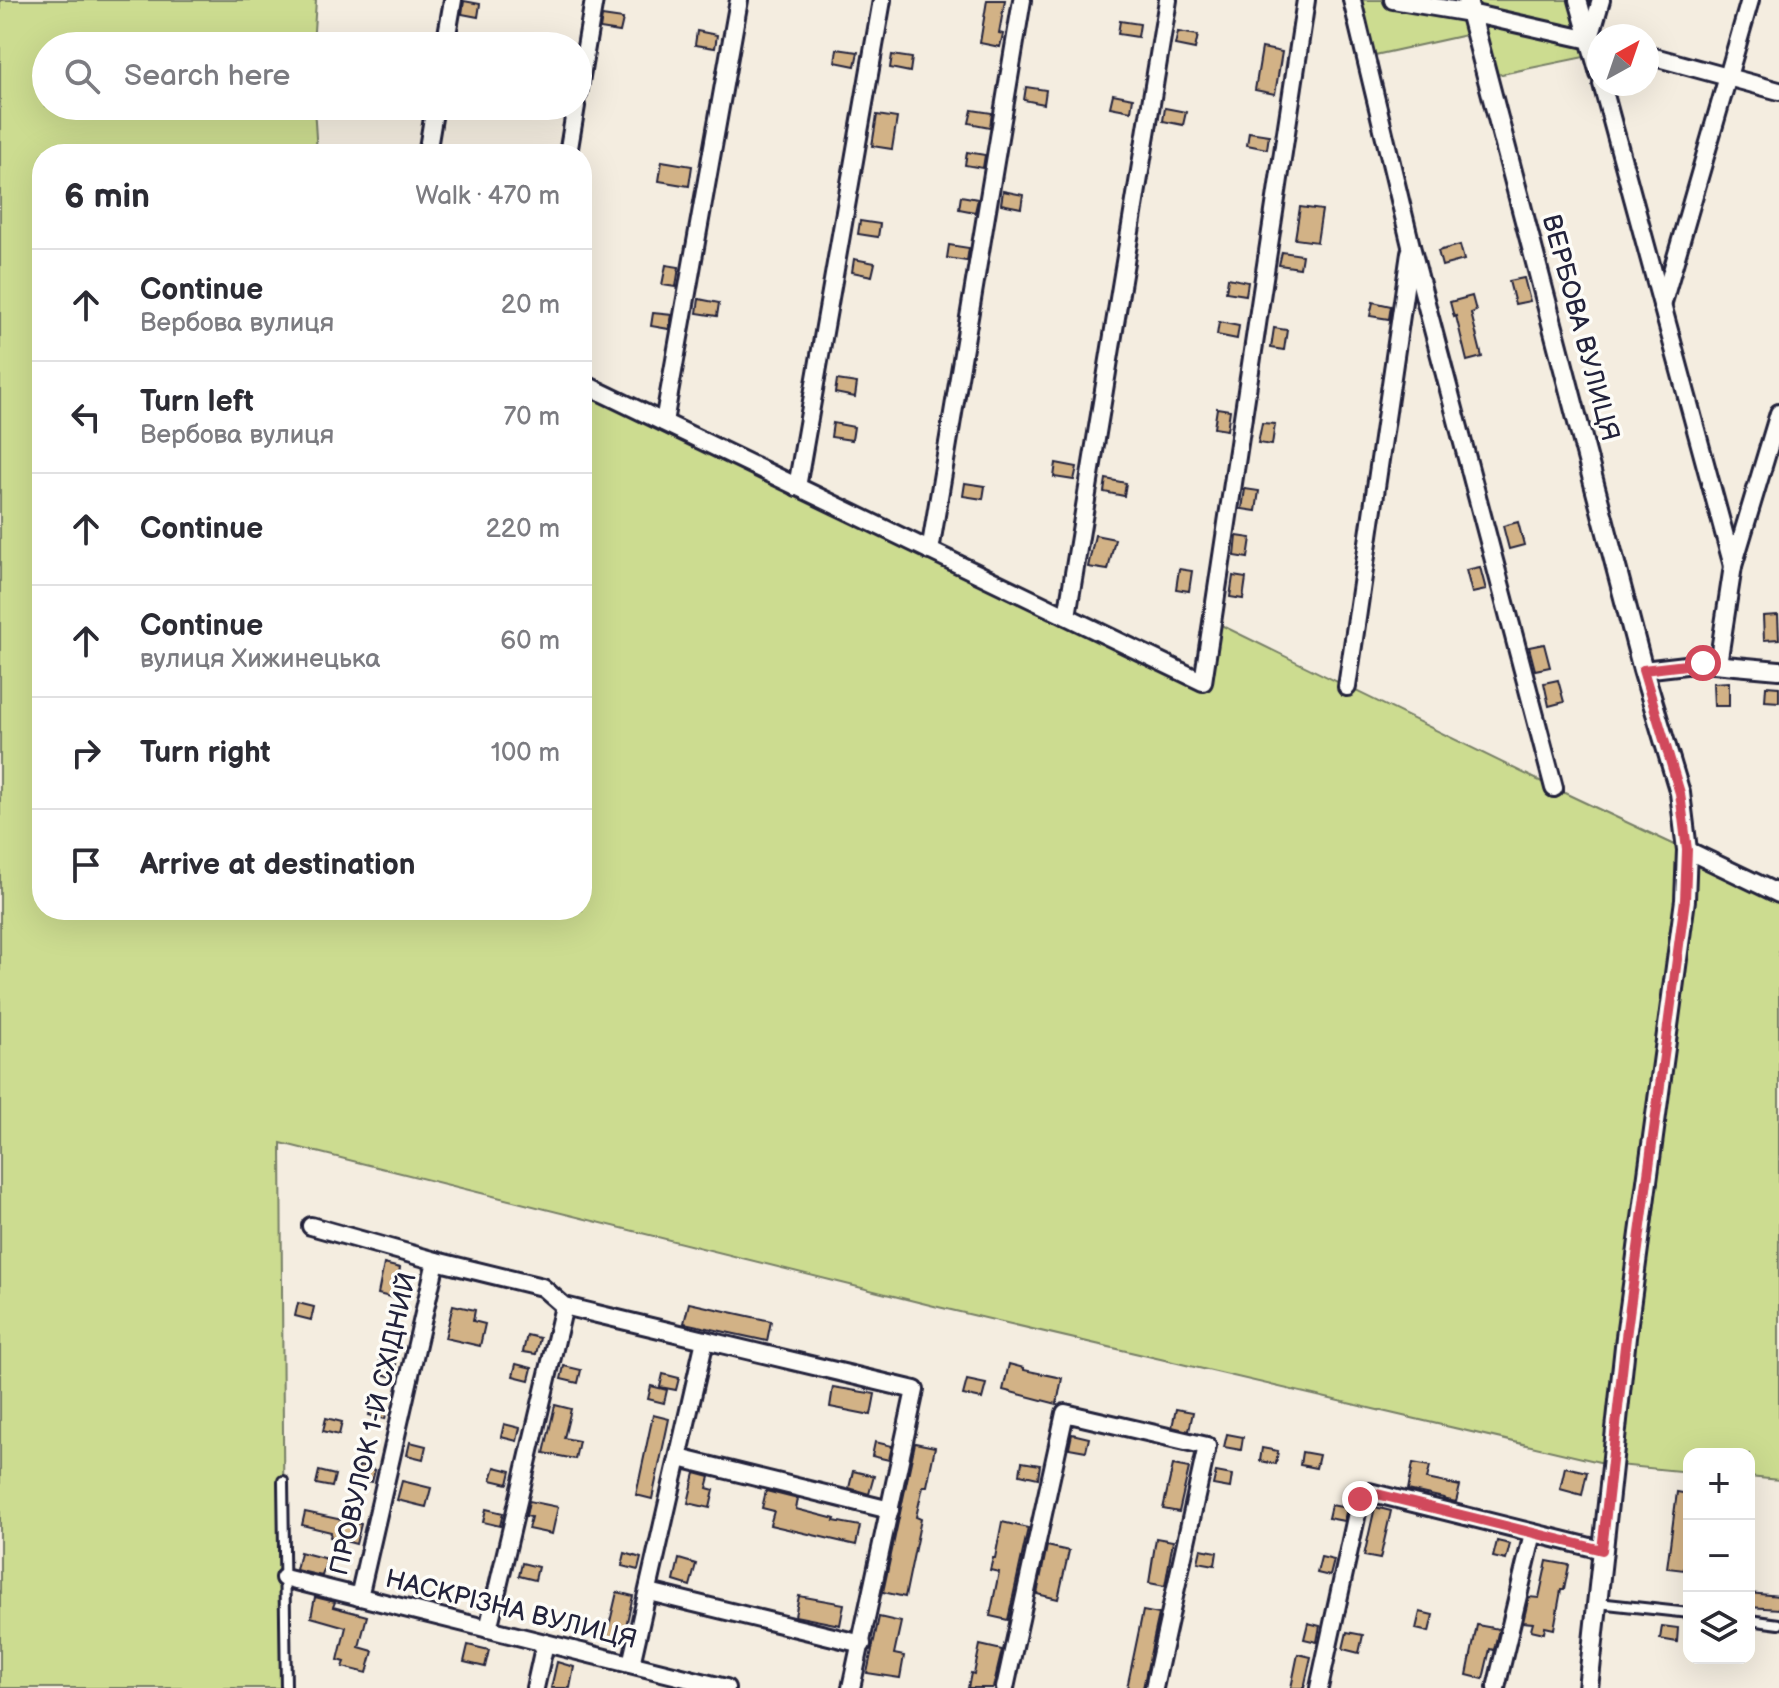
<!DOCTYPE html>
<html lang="en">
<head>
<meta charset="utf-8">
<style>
  :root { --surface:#fff; --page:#f2f2f3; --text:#2b2b33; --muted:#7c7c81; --line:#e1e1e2 }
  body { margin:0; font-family:"Balsamiq Sans",sans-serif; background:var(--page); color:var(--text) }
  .controls { position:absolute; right:24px; bottom:24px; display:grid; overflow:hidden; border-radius:16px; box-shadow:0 8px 32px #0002 }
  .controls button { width:72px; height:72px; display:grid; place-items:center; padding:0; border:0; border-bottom:2px solid var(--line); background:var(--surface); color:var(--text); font:40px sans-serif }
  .compass { position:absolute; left:1587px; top:24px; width:72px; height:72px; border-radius:50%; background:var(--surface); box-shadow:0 8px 32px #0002; rotate:40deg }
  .stop { position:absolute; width:24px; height:24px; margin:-18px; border:6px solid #d1495b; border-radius:50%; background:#fff }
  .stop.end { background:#d1495b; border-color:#fff; box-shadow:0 2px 8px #0008 }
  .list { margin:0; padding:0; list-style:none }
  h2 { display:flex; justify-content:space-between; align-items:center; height:104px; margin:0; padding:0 32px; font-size:34px }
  h2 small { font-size:26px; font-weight:400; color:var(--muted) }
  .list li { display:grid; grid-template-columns:52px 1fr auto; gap:24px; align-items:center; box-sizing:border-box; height:112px; padding:0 32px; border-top:2px solid var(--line) }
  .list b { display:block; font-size:30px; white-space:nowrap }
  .list p { margin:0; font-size:26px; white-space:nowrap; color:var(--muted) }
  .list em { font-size:26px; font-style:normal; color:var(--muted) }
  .icon { flex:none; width:44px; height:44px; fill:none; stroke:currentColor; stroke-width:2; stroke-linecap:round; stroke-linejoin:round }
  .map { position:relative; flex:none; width:1779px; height:1688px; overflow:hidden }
  .search { position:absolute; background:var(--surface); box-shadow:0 8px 32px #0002; left:32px; top:32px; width:560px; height:88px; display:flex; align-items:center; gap:20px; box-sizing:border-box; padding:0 28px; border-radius:44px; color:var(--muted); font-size:30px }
  .panel { position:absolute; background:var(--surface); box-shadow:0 8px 32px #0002; left:32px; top:144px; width:560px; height:776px; border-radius:32px }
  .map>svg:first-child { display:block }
</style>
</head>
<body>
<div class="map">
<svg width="1779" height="1688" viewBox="0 0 1779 1688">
  <rect width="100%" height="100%" fill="#f4ede0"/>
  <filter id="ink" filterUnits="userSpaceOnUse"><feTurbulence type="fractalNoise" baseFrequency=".0125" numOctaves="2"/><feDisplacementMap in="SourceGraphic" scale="16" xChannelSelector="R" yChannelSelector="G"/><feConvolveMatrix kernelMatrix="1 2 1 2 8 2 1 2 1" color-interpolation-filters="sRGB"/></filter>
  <g filter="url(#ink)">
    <g fill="#ccdc90" stroke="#777f66" stroke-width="2">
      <polygon points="0,0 316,0 313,46 46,46 46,106 314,106 317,154 42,154 42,910 582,910 582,383 1203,682 1213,621 1554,788 1779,894 1779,1480 1749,1477 1749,1454 1689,1454 1689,1472 1608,1464 934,1306 281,1143 284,1578 286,1688 0,1688"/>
      <polygon points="1352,0 1393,0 1469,13 1467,0 1601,0 1594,55 1487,77 1475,33 1366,57"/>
    </g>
    <g fill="#d2b286" stroke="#22223b" stroke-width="2">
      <polygon points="987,0 1005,0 999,33 1003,34 1000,47 980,43"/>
      <polygon points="464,1 480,4 478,17 462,14"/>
      <polygon points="602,16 623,19 620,32 600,29"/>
      <polygon points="1120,21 1140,24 1138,37 1118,34"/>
      <polygon points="697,31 717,35 715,48 695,45"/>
      <polygon points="1178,32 1198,35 1195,49 1175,45"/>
      <polygon points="1262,48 1282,52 1275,94 1255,90"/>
      <polygon points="837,49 858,52 855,66 835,62"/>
      <polygon points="892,55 912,58 910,72 890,68"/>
      <polygon points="1026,87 1046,90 1044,104 1024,100"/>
      <polygon points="1113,94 1133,98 1131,111 1110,107"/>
      <polygon points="1165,108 1186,112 1183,125 1163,121"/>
      <polygon points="972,110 992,113 990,127 969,123"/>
      <polygon points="877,115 897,118 892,149 872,146"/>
      <polygon points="1249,132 1269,135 1267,149 1247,145"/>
      <polygon points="967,152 985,155 983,168 965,165"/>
      <polygon points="662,161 692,166 689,186 659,181"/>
      <polygon points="1003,191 1023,195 1021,208 1001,204"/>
      <polygon points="961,196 978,199 975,212 959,209"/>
      <polygon points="1300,207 1322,210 1317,242 1295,239"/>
      <polygon points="860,221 880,224 878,237 858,234"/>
      <polygon points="949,245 969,248 967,261 947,258"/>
      <polygon points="1460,245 1464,260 1442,266 1438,251"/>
      <polygon points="1282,252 1302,255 1300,268 1279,265"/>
      <polygon points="854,259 875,263 872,276 852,272"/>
      <polygon points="666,265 679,267 676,287 662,285"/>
      <polygon points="1228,278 1248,282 1246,295 1226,292"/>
      <polygon points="1524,278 1530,301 1515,304 1509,281"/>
      <polygon points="1472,296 1476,311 1471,313 1482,357 1467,361 1456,316 1454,317 1450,302"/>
      <polygon points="699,299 719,303 717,316 697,313"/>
      <polygon points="1373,302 1391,306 1389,319 1370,316"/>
      <polygon points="653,313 672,315 669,329 651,326"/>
      <polygon points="1219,322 1239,326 1237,339 1217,335"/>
      <polygon points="1274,328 1287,330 1284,350 1271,348"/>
      <polygon points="837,380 857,383 855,397 835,393"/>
      <polygon points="1217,408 1230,410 1227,430 1214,428"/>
      <polygon points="833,423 854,427 852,440 831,437"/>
      <polygon points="1262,423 1275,424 1272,445 1258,443"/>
      <polygon points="1056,463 1077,467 1074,480 1054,477"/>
      <polygon points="1106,479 1126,483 1124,496 1104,492"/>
      <polygon points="965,483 985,486 983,499 963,496"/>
      <polygon points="1245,489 1259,491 1256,511 1242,509"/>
      <polygon points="1518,522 1524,545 1509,549 1503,526"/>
      <polygon points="1095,535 1115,539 1108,570 1088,567"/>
      <polygon points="1237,536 1251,538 1248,558 1235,556"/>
      <polygon points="1480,567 1486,590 1472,593 1466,570"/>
      <polygon points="1179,569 1192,571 1189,591 1176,589"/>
      <polygon points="1233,576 1246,578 1243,599 1230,597"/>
      <polygon points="1778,615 1779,639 1764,640 1763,616"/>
      <polygon points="1544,644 1550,667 1535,670 1529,647"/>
      <polygon points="1558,680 1564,702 1549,706 1544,683"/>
      <polygon points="1729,682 1729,706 1714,706 1713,683"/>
      <polygon points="1766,686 1779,687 1779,702 1765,701"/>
      <polygon points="384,1264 400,1268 394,1298 378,1294"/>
      <polygon points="298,1303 314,1307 311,1320 295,1316"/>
      <polygon points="689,1303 771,1321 767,1341 684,1323"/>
      <polygon points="453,1305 475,1310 473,1321 485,1324 480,1346 445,1338"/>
      <polygon points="527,1335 540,1338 536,1354 523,1352"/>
      <polygon points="380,1361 396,1364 393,1377 377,1373"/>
      <polygon points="516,1364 532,1368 529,1380 513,1376"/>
      <polygon points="1009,1364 1024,1368 1024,1370 1062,1378 1057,1404 1003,1390"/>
      <polygon points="564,1366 581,1370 578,1383 561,1379"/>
      <polygon points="663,1374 679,1378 676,1390 660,1387"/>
      <polygon points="967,1380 986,1384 982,1399 963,1395"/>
      <polygon points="651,1386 667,1390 664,1403 648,1399"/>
      <polygon points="833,1387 875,1394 871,1415 830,1407"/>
      <polygon points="372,1402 388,1406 385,1419 369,1415"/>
      <polygon points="555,1405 571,1409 564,1438 579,1441 575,1459 544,1453"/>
      <polygon points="1176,1409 1193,1412 1189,1431 1172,1427"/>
      <polygon points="653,1415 669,1419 652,1499 636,1495"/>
      <polygon points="326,1418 342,1422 339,1435 323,1431"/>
      <polygon points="504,1424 520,1428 517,1441 501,1437"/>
      <polygon points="1072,1434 1089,1438 1086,1451 1069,1448"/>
      <polygon points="1227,1434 1243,1437 1241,1450 1224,1447"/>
      <polygon points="410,1442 426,1446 423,1459 407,1455"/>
      <polygon points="875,1442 892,1446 889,1460 872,1456"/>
      <polygon points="915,1443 935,1447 927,1486 923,1486 916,1517 921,1519 905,1597 883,1592"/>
      <polygon points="1262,1448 1278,1451 1276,1464 1260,1461"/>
      <polygon points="1302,1452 1319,1455 1316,1468 1300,1465"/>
      <polygon points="1022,1462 1040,1465 1038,1478 1020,1474"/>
      <polygon points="1413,1463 1430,1466 1427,1479 1460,1486 1456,1502 1443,1499 1444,1498 1408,1490"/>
      <polygon points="1173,1465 1189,1468 1179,1512 1163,1509"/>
      <polygon points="359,1466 375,1470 372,1482 356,1479"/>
      <polygon points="495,1467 511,1471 508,1484 491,1480"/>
      <polygon points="1565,1467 1587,1472 1582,1495 1560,1489"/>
      <polygon points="319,1471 335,1475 332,1487 316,1484"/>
      <polygon points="853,1471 874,1476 869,1494 849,1488"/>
      <polygon points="1216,1472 1232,1475 1230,1488 1213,1485"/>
      <polygon points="695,1473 710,1477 707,1488 714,1490 710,1508 688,1503"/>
      <polygon points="402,1481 431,1488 426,1507 397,1500"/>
      <polygon points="766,1491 798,1499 796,1509 835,1519 834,1521 860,1526 856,1545 770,1525 774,1511 762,1508"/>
      <polygon points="1677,1492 1689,1494 1689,1529 1684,1570 1667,1568"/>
      <polygon points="529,1501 558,1507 552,1534 528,1529 531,1517 526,1516"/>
      <polygon points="1331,1505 1347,1508 1344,1521 1328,1518"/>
      <polygon points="1375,1507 1391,1511 1380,1559 1364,1556"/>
      <polygon points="486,1509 503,1513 500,1526 483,1522"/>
      <polygon points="305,1512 361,1524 356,1544 330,1537 331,1532 302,1525"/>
      <polygon points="1002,1522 1028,1528 1008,1620 990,1616 999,1572 990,1570 993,1558 995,1558"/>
      <polygon points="1156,1538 1173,1541 1165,1586 1149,1583"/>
      <polygon points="1497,1541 1510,1544 1506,1560 1493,1557"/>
      <polygon points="1047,1546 1069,1551 1058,1599 1037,1594"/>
      <polygon points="1201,1549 1217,1552 1215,1565 1198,1562"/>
      <polygon points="300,1552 327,1559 322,1576 296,1570"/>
      <polygon points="625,1553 641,1558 638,1570 622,1566"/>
      <polygon points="1321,1557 1334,1560 1330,1576 1317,1573"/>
      <polygon points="679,1559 696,1564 690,1586 674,1581"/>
      <polygon points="1547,1561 1569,1565 1564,1590 1561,1590 1554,1629 1545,1627 1544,1633 1531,1630 1533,1623 1523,1622 1529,1597 1539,1598"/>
      <polygon points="522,1563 538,1567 535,1580 519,1576"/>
      <polygon points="617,1592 633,1596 622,1643 606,1639"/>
      <polygon points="1749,1593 1779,1596 1779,1609 1749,1607"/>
      <polygon points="799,1596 844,1604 840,1625 795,1616"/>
      <polygon points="315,1597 335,1602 333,1607 367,1616 359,1647 373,1651 367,1673 343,1667 345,1662 338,1660 346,1627 311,1617"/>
      <polygon points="1143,1611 1159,1614 1143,1688 1127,1688"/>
      <polygon points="1420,1612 1433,1615 1429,1632 1416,1629"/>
      <polygon points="879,1617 901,1622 894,1654 904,1656 900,1678 867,1673"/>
      <polygon points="1308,1623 1320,1626 1317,1642 1304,1639"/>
      <polygon points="1477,1625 1499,1629 1494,1650 1490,1649 1483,1679 1467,1675"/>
      <polygon points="1662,1626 1678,1628 1677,1642 1660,1639"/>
      <polygon points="1347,1632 1363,1635 1359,1653 1343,1649"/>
      <polygon points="468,1645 489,1650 485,1667 464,1662"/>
      <polygon points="980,1645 1002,1650 993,1688 968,1688 971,1673 974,1674"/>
      <polygon points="1298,1654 1311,1657 1304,1688 1291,1688"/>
      <polygon points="557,1662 574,1667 570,1688 551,1688"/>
    </g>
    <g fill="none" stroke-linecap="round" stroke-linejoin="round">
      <g stroke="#22223b" stroke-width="14">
        <g id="service">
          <polyline points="283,1481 286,1688"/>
          <polyline points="1598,1603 1689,1613"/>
          <polyline points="1749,1620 1779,1624"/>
        </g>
      </g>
      <g stroke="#22223b" stroke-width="22">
        <g id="minor">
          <polyline points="1352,0 1411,246 1554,788"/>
          <polyline points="1393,0 1470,13 1599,42"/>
          <polyline points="1578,0 1599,74"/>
          <polyline points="1590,38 1601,0"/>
          <polyline points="445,46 453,0"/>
          <polyline points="1647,55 1779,91"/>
          <polyline points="1602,84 1733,566"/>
          <polyline points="578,94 594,0"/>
          <polyline points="427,154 435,106"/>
          <polyline points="568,154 576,106"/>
          <polyline points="1662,306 1750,0"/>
          <polyline points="582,383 1203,682 1306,0"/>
          <polyline points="664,422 739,0"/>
          <polyline points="797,487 882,0"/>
          <polyline points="930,551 1022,0"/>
          <polyline points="1067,616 1168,0"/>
          <polyline points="1718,664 1733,566 1779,413"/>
          <polyline points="1643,670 1703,663 1779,670"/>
          <polyline points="1347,687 1410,253"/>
          <polyline points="1687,850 1779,894"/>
          <polyline points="311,1226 436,1261 542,1287 564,1306 705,1340 631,1664"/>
          <polyline points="705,1340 915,1390 851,1688"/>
          <polyline points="679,1458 890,1510"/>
          <polyline points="284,1578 726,1688"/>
          <polyline points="649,1592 862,1644"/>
          <polyline points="359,1597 436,1261"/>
          <polyline points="488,1629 564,1306"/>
          <polyline points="535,1688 545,1643"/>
          <polyline points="1005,1688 1065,1413 1207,1446 1154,1688"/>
          <polyline points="1319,1688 1360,1499 1364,1493 1369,1492 1602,1550"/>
          <polyline points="1496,1688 1533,1533"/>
        </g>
      </g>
      <g stroke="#22223b" stroke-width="24">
        <polyline id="tertiary" points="1467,0 1643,670 1680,793 1687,850 1685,900 1626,1337 1588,1688"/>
      </g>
      <use href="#service" stroke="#fdfcf7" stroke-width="8"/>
      <use href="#minor" stroke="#fdfcf7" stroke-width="16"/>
      <use href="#tertiary" stroke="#fdfcf7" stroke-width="18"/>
    </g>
  </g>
  <g fill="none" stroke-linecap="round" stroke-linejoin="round" filter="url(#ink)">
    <polyline stroke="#d1495b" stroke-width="10" points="1360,1499 1364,1493 1369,1492 1602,1550 1626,1337 1685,900 1687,850 1680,793 1643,670 1703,663"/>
  </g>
  <g text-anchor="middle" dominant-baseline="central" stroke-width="7" stroke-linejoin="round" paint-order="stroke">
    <g font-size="26" fill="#22223b" stroke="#fdfcf7">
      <text transform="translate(1580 328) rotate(75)">ВЕРБОВА ВУЛИЦЯ</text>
      <text transform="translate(374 1424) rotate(-77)">ПРОВУЛОК 1-Й СХІДНИЙ</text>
      <text transform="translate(511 1610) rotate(14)">НАСКРІЗНА ВУЛИЦЯ</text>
    </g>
  </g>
</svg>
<div class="controls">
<button>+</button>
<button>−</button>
<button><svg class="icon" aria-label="layers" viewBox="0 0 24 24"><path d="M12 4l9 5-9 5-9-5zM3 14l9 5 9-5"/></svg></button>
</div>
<svg class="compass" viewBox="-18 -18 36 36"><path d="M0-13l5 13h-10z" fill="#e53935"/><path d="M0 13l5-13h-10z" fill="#7c7c81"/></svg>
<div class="stop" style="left:1703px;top:663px"></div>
<div class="stop end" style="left:1360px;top:1499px"></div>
<div class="search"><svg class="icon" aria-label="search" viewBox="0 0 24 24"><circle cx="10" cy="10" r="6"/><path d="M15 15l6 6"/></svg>Search here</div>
<section class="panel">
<h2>6 min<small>Walk · 470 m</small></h2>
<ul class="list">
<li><svg class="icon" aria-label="ahead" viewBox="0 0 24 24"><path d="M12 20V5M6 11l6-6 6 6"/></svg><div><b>Continue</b><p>Вербова вулиця</p></div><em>20 m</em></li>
<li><svg class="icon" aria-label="left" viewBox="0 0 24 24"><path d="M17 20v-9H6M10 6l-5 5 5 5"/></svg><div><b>Turn left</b><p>Вербова вулиця</p></div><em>70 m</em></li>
<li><svg class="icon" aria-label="ahead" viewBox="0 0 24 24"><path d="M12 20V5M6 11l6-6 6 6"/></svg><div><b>Continue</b></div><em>220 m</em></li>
<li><svg class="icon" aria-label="ahead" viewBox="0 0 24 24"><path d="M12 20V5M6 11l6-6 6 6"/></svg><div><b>Continue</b><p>вулиця Хижинецька</p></div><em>60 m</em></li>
<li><svg class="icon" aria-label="right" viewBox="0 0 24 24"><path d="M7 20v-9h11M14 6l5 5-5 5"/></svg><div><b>Turn right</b></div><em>100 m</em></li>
<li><svg class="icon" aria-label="arrive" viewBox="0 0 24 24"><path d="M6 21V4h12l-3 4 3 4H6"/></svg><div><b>Arrive at destination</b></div></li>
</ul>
</section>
</div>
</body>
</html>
